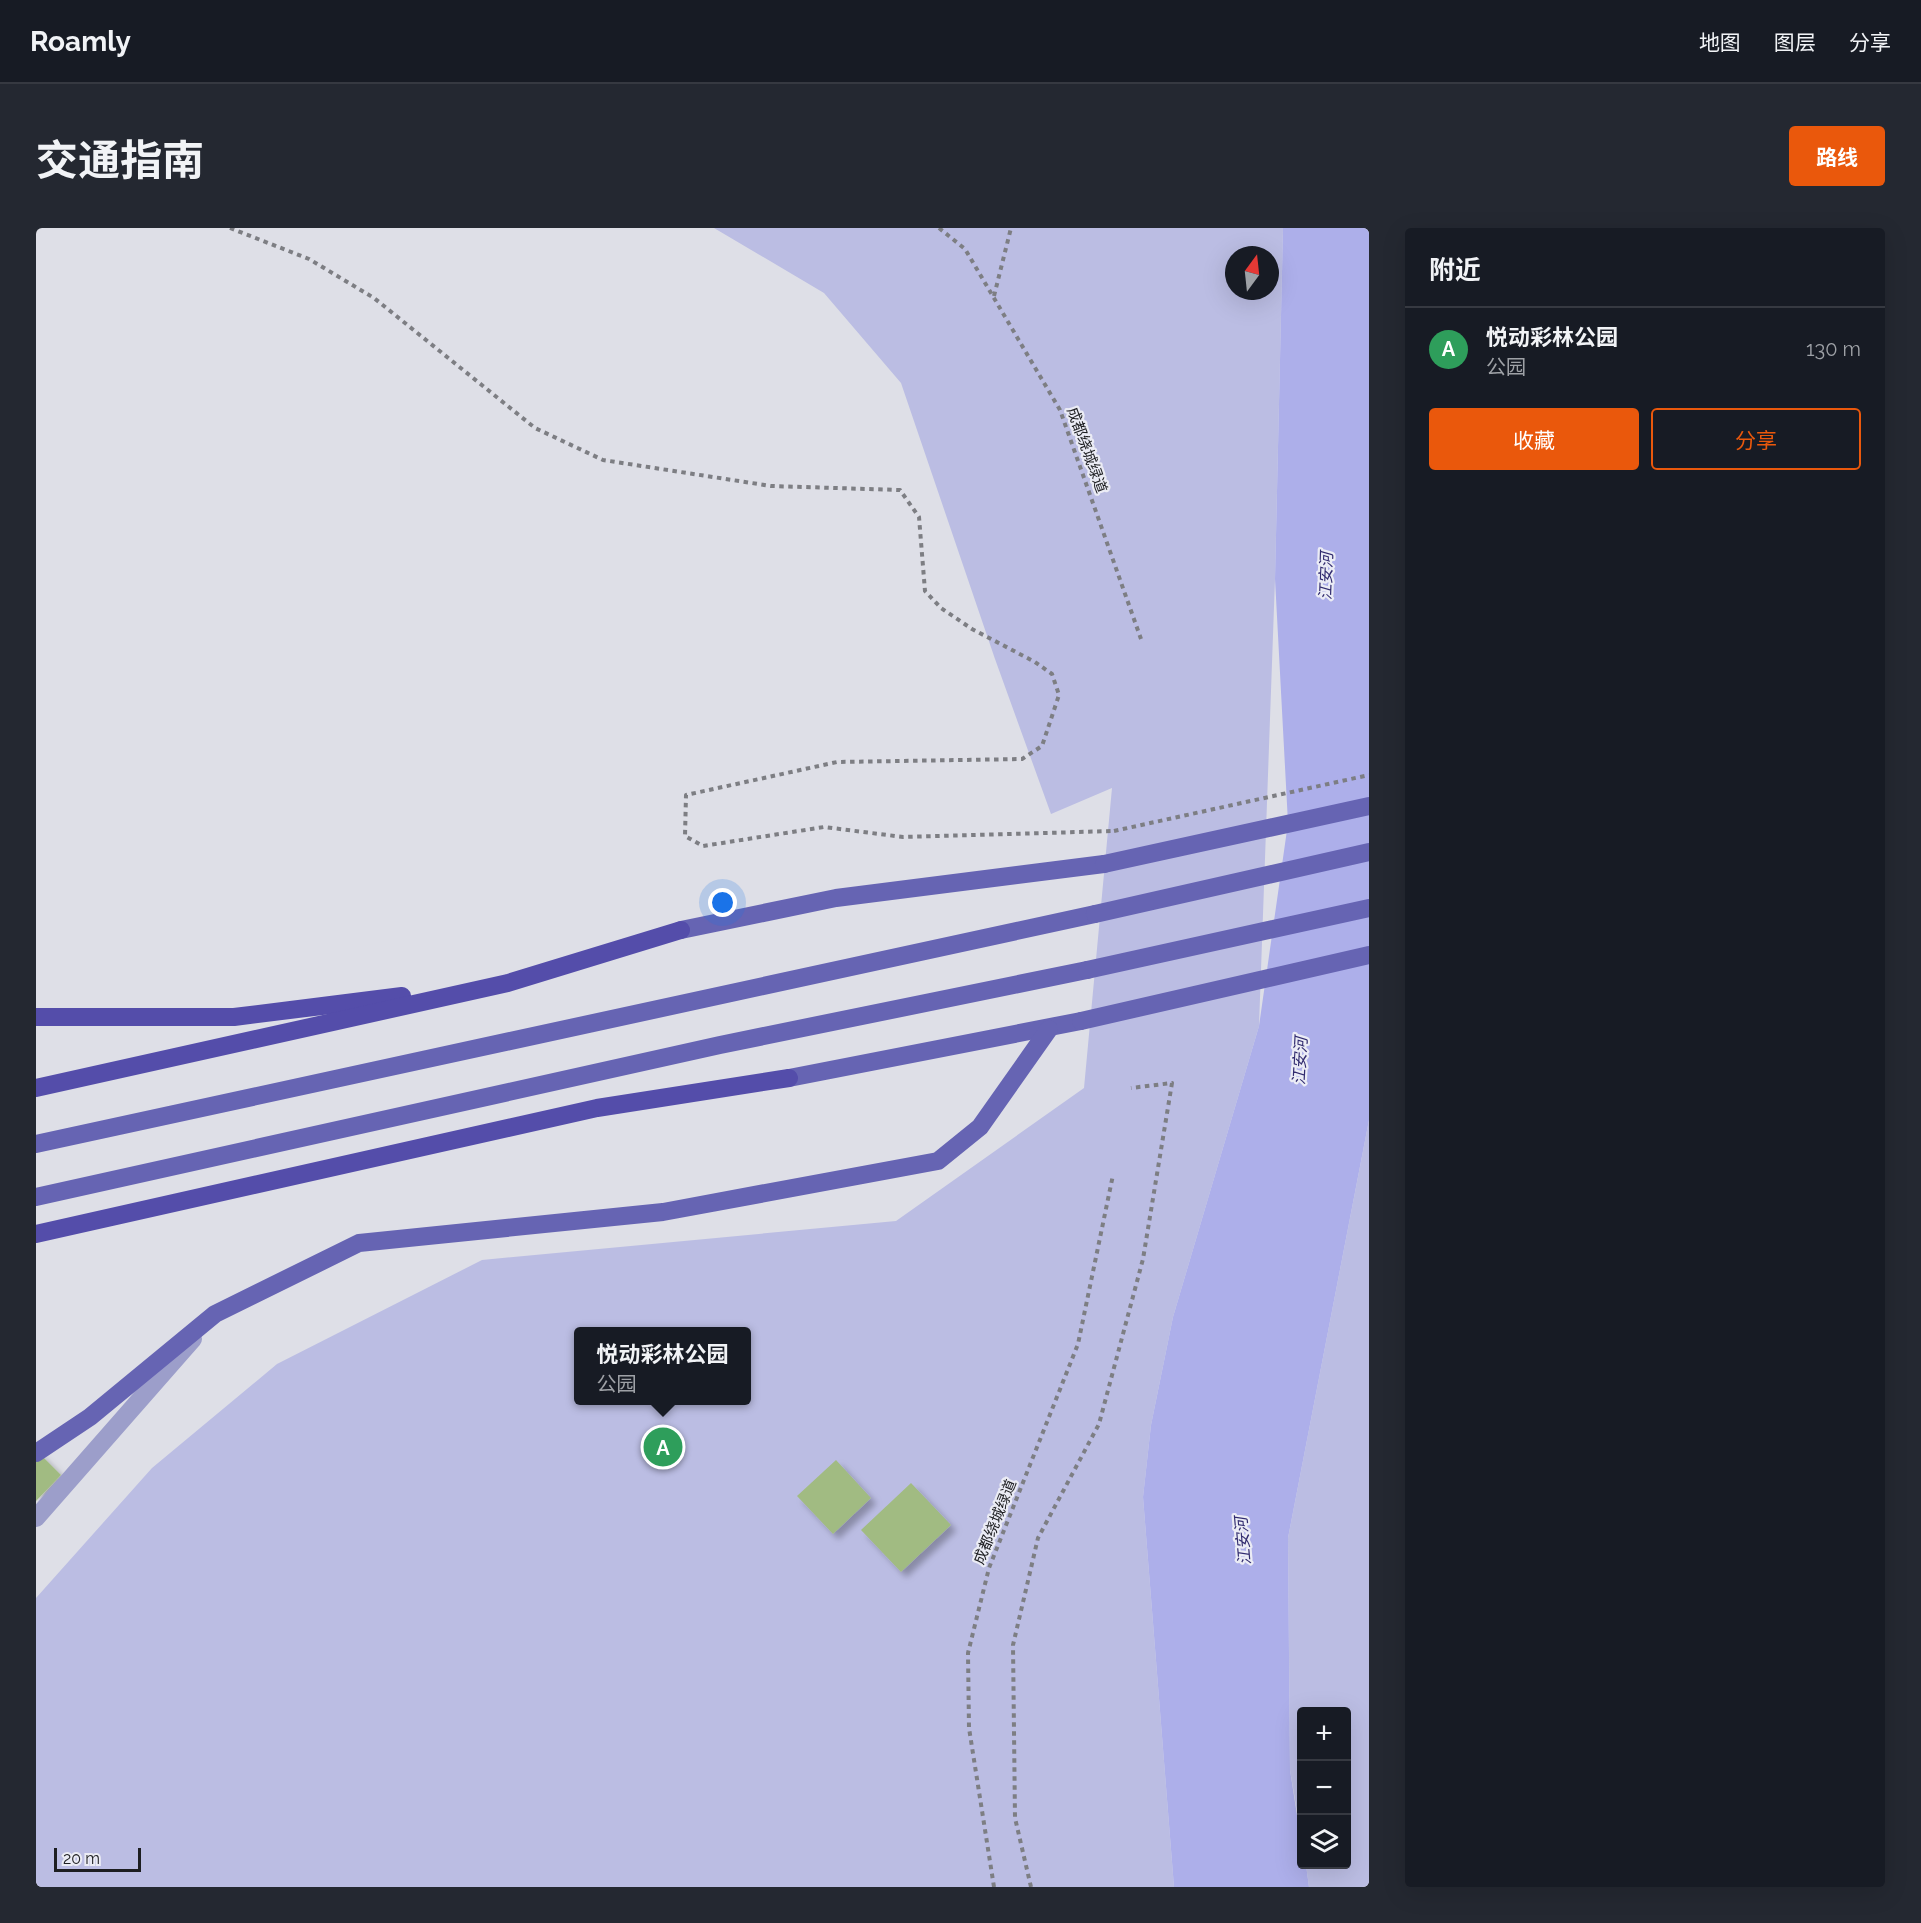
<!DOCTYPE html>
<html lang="zh">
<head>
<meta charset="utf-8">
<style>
  :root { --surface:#171b24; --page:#242831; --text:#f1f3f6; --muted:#9ea1a6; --line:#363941; --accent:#ea580c }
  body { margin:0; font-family:Raleway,"Noto Sans SC",sans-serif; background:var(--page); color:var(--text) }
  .controls { position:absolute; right:18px; bottom:18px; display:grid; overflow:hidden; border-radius:6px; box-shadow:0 6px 24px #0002 }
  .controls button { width:54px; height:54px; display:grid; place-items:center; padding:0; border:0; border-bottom:2px solid var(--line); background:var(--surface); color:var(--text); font:30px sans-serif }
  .compass { position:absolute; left:1189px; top:18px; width:54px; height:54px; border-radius:50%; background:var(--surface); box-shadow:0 6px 24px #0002; rotate:15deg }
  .scale { position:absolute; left:18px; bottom:15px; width:87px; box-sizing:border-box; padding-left:6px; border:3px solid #1d1e21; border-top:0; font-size:16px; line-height:21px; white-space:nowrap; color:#1d1e21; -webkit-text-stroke:4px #ebecf5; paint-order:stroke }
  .you { position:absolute; left:687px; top:675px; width:21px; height:21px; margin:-15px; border:4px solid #fff; border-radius:50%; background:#1a73e8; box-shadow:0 0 0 9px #1a73e833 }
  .badge { display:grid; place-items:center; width:39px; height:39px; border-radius:50%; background:var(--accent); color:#fff; font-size:20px; font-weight:700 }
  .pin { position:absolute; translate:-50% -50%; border:3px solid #fff; box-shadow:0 2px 6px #0006 }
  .popup { position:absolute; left:538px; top:1099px; width:177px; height:78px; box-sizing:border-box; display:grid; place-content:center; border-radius:6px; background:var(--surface); filter:drop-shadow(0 2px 4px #0005); font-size:20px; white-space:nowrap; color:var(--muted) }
  .popup b { font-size:22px; color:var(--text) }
  .popup::after { content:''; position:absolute; left:50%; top:100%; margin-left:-12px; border:12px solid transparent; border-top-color:var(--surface) }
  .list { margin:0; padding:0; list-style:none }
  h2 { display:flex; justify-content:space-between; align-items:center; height:78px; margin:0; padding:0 24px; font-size:26px }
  h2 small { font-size:20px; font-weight:400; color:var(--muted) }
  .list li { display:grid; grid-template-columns:39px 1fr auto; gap:18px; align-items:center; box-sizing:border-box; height:84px; padding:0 24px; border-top:2px solid var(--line) }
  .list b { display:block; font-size:22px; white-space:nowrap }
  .list p { margin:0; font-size:20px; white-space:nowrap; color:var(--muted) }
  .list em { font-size:20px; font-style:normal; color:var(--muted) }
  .actions { display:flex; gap:12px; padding:18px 24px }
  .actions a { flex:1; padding:14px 0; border:2px solid var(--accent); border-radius:6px; text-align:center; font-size:21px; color:var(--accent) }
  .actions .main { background:var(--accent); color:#fff }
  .icon { flex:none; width:33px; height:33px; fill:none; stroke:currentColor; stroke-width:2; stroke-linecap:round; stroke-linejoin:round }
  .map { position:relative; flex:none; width:1333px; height:1659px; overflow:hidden; border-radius:6px }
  header { display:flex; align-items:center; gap:36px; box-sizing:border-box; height:84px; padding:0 30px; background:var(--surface); border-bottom:2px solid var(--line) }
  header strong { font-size:28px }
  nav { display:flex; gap:33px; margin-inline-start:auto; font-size:21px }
  .intro { display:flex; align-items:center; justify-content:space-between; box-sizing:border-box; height:144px; padding:0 36px }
  h1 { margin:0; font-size:42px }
  .button { padding:15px 27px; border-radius:6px; background:var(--accent); color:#fff; font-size:21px; font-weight:700 }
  main { display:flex; gap:36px; padding:0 36px }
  aside { flex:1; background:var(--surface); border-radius:6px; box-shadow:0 6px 24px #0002 }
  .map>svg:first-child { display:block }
</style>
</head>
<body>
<header>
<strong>Roamly</strong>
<nav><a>地图</a><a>图层</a><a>分享</a></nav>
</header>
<div class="intro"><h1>交通指南</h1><a class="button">路线</a></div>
<main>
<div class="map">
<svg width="1333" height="1659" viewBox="0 0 1333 1659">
  <defs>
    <filter id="shadow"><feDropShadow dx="5.5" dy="5.5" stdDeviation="3" flood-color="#0004"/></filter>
  </defs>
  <rect width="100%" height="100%" fill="#dedfe7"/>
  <g fill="#bbbde3" fill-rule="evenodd">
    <path d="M 678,0 L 1247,0 L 1239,351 L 1223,798 L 1137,1089 L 1115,1197 L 1107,1269 L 1138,1659 L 0,1659 L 0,1370 L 116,1240 L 241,1136 L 446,1032 L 860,993 L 1048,860 L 1076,560 L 1015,586 L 959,431 L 865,155 L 788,65 ZM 1198,27 L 1234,27 L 1234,63 L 1198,63 ZM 543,1104 L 711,1104 L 711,1172 L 543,1172 Z"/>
    <polygon points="1333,892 1333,1659 1273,1659 1270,1637 1310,1636 1310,1484 1266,1484 1266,1613 1254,1542 1252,1310"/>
  </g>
  <polygon fill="#adafea" points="1247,0 1333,0 1333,892 1252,1310 1254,1542 1265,1613 1266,1636 1270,1637 1273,1659 1138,1659 1107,1269 1115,1197 1137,1089 1223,798 1252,595 1239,351"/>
  <g fill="#a1bb82" filter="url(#shadow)">
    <polygon points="0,1222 25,1247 0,1273"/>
    <polygon points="800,1232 835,1270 797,1306 761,1268"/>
    <polygon points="875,1255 915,1297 865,1344 825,1302"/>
  </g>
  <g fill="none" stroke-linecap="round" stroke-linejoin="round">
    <g stroke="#7d7e83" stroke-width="4" stroke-dasharray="4.5 4.5" stroke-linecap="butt">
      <polyline points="194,0 273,31 338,70 499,200 567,232 735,258 864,262 883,289 889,363 905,380 936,401 999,434 1016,446 1023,467 1006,518 986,531 801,534 650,567 649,608 667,618 788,599 867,609 1078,603"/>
      <polyline points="903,0 929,21 1024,182 1105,411"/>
      <polyline points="958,68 975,0"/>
      <polyline points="958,1659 933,1500 932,1425 953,1340 1042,1116 1077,947"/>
      <polyline points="995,1659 979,1590 977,1417 1002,1310 1063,1196 1107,1031 1136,855 1095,860"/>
    </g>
    <polyline stroke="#9c9eca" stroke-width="18" points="0,1290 157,1111"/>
    <g stroke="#6664b3" stroke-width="18">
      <polyline points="645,702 800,670 1068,636"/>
      <polyline points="753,850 1045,793"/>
      <polyline points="0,916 1059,686"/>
      <polyline points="0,969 684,817 1051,742"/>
      <polyline points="0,1225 54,1189 179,1086 323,1015 627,984 902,933 944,899 1013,801"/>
    </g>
    <g stroke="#544daa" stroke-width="18">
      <polyline points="0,789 198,789 366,768"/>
      <polyline points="0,860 472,755 645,702"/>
      <polyline points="0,1006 561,880 753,850"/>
    </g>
    <polyline stroke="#7d7e83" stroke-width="4" stroke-dasharray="4.5 4.5" stroke-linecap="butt" points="1078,603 1333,547"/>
    <g stroke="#6664b3" stroke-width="18">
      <polyline points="1068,636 1333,578"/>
      <polyline points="1059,686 1333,624"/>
      <polyline points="1051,742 1333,680"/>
      <polyline points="1045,793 1333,727"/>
    </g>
  </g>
  <g text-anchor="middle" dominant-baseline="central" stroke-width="4.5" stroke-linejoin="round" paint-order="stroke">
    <g font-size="15" fill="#1d1e21" stroke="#ebecf5">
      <text transform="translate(1051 222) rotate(70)">成都绕城绿道</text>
      <text transform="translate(959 1294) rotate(-68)">成都绕城绿道</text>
    </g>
    <g font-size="16" font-style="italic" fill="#312b6f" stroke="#ebecf5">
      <text transform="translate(1290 348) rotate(-88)">江安河</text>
      <text transform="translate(1264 833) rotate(-87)">江安河</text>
      <text transform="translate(1207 1313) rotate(-95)">江安河</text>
    </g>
  </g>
</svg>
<div class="controls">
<button>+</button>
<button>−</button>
<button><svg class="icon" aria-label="layers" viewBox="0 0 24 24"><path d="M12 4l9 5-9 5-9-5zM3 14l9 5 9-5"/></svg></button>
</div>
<svg class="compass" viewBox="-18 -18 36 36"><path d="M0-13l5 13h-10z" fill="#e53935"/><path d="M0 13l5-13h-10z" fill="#9ea1a6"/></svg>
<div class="scale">20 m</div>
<div class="you"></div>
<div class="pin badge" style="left:627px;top:1219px;background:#2e9e5b">A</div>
<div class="popup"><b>悦动彩林公园</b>公园</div>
</div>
<aside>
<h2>附近<small></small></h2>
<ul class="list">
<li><span class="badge" style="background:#2e9e5b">A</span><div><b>悦动彩林公园</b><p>公园</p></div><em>130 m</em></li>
</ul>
<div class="actions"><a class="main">收藏</a><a>分享</a></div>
</aside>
</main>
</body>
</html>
